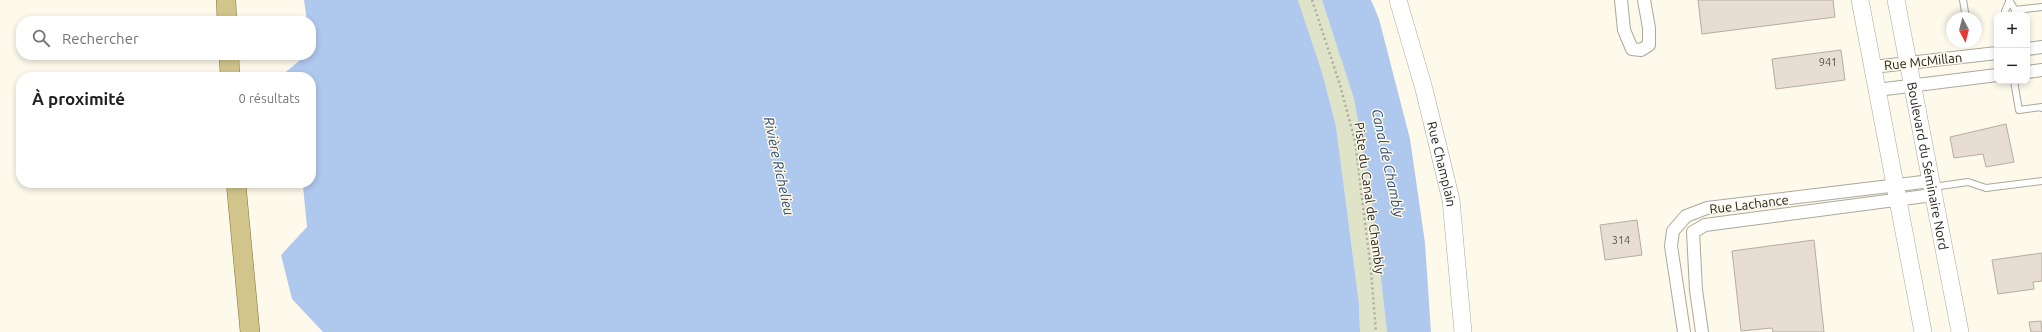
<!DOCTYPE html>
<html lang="fr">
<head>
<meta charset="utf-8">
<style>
  :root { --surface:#fff; --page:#f6f6f6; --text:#202124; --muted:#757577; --line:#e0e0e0 }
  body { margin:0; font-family:Ubuntu,sans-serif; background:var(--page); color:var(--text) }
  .controls { position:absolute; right:12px; top:12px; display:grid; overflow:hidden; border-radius:8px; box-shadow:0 2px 6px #0003 }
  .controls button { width:36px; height:36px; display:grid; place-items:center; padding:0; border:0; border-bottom:1px solid var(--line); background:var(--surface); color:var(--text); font:20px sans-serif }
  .compass { position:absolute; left:1946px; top:12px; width:36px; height:36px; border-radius:50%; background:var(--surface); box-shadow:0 2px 6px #0003; rotate:173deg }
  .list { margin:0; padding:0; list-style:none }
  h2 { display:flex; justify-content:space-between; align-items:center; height:52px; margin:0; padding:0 16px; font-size:17px }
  h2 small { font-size:13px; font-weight:400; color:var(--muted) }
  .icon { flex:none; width:22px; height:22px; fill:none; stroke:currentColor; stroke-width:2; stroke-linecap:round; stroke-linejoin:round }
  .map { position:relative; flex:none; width:2042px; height:332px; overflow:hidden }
  .search { position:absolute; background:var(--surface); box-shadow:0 2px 6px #0003; left:16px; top:16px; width:300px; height:44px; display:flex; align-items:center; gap:10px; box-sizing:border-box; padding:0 14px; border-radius:16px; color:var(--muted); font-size:15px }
  .panel { position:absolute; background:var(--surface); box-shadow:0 2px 6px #0003; left:16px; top:72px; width:300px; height:116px; border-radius:16px }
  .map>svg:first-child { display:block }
</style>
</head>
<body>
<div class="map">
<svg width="2042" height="332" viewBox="0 0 2042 332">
  <rect width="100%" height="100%" fill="#fdf9eb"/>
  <polygon fill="#dfe4c9" points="1298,0 1322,0 1354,99 1372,202 1387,332 1360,332 1359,303 1336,126 1322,72"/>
  <g fill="#afc8ed">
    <polygon points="304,0 1298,0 1322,72 1336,126 1359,303 1360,332 323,332 292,299 281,255 307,227 303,186 297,183 311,183 311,77 280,77 306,55 311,55 311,21 307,21"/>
    <polygon points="1322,0 1371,0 1379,19 1410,139 1425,243 1431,332 1387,332 1372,202 1354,99"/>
  </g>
  <g fill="#e8ddd3" stroke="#b6aca2">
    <polygon points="1698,0 1833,0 1835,17 1702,34"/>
    <polygon points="1841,50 1845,80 1776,89 1772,59"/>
    <polygon points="2006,124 2014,162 1986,167 1983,154 1954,158 1950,137"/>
    <polygon points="1637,220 1642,255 1605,260 1600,225"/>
    <polygon points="1814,240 1824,332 1773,332 1772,328 1741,331 1732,251"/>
    <polygon points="2042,253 2042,281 2033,282 2034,289 1998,294 1992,260"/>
    <polygon points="2041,321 2042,332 2031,332 2029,322"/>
  </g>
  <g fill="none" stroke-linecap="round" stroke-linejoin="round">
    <g stroke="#aca89b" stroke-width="8">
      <g id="lane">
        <polyline points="1963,0 1966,18"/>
        <polyline points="2009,0 2015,10 2015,15"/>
        <polyline points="2015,10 2042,7"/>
        <polyline points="2006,15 2005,11 2009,2"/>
        <polyline points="2014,81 2019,110 2042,107 2042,108"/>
        <polyline points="1933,187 1968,182 1986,188 2042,181"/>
      </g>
    </g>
    <g stroke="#aca89b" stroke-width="14">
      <g id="street">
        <polyline points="1621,0 1624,30 1632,49 1641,50 1649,45 1649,28 1644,0"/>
        <polyline points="2027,49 2042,47"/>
        <polyline points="1873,67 1997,53"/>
        <polyline points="2027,72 2042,70"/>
        <polyline points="1877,90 1997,75"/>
        <polyline points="1684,332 1671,246 1673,231 1686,216 1707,208 1931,181"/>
        <polyline points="1702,332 1696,290 1693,232 1705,225 1933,195"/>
      </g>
    </g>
    <g stroke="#aca89b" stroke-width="18">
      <g id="secondary">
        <path id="s1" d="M 1398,0 L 1424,89 L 1451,200 L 1463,332"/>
        <polyline points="1860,0 1923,332"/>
        <path id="s2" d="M 1896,0 L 1960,332"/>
      </g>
    </g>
    <g stroke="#817333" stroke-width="20">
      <g id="primary">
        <polyline points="226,0 227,21"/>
        <polyline points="229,55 230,77"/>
        <polyline points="236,183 250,332"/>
      </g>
    </g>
    <polyline stroke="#aeaba0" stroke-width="2.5" stroke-dasharray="2 3" stroke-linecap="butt" points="1312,0 1340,85 1355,141 1371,271 1376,332"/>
    <use href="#lane" stroke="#fff" stroke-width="6"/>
    <use href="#street" stroke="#fff" stroke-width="12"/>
    <use href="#secondary" stroke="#fff" stroke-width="17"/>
    <use href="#primary" stroke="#d1c58c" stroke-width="19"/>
  </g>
  <g text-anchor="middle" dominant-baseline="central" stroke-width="3" stroke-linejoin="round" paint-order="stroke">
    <g font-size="11" fill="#56524b">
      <text x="1828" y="62">941</text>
      <text x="1621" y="240">314</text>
    </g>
    <g font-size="13" fill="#25231e" stroke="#fdf9eb">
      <text transform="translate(1923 61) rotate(-6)">Rue McMillan</text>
      <text stroke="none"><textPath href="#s1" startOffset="170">Rue Champlain</textPath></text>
      <text stroke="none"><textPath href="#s2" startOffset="169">Boulevard du Séminaire Nord</textPath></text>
      <text transform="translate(1370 198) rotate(82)">Piste du Canal de Chambly</text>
      <text transform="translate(1749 204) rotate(-7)">Rue Lachance</text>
    </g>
    <g font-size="14" font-style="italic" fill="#2b4c7b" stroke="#fdf9eb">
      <text transform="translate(1388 163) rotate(78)">Canal de Chambly</text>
      <text transform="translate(779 166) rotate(78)">Rivière Richelieu</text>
    </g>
  </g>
</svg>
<div class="controls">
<button>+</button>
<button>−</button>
</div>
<svg class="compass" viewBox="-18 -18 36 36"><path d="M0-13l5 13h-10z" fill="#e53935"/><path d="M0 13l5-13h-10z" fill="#757577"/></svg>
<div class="search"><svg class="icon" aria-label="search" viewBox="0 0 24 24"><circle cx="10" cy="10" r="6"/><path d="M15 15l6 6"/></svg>Rechercher</div>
<section class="panel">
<h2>À proximité<small>0 résultats</small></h2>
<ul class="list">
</ul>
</section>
</div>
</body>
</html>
